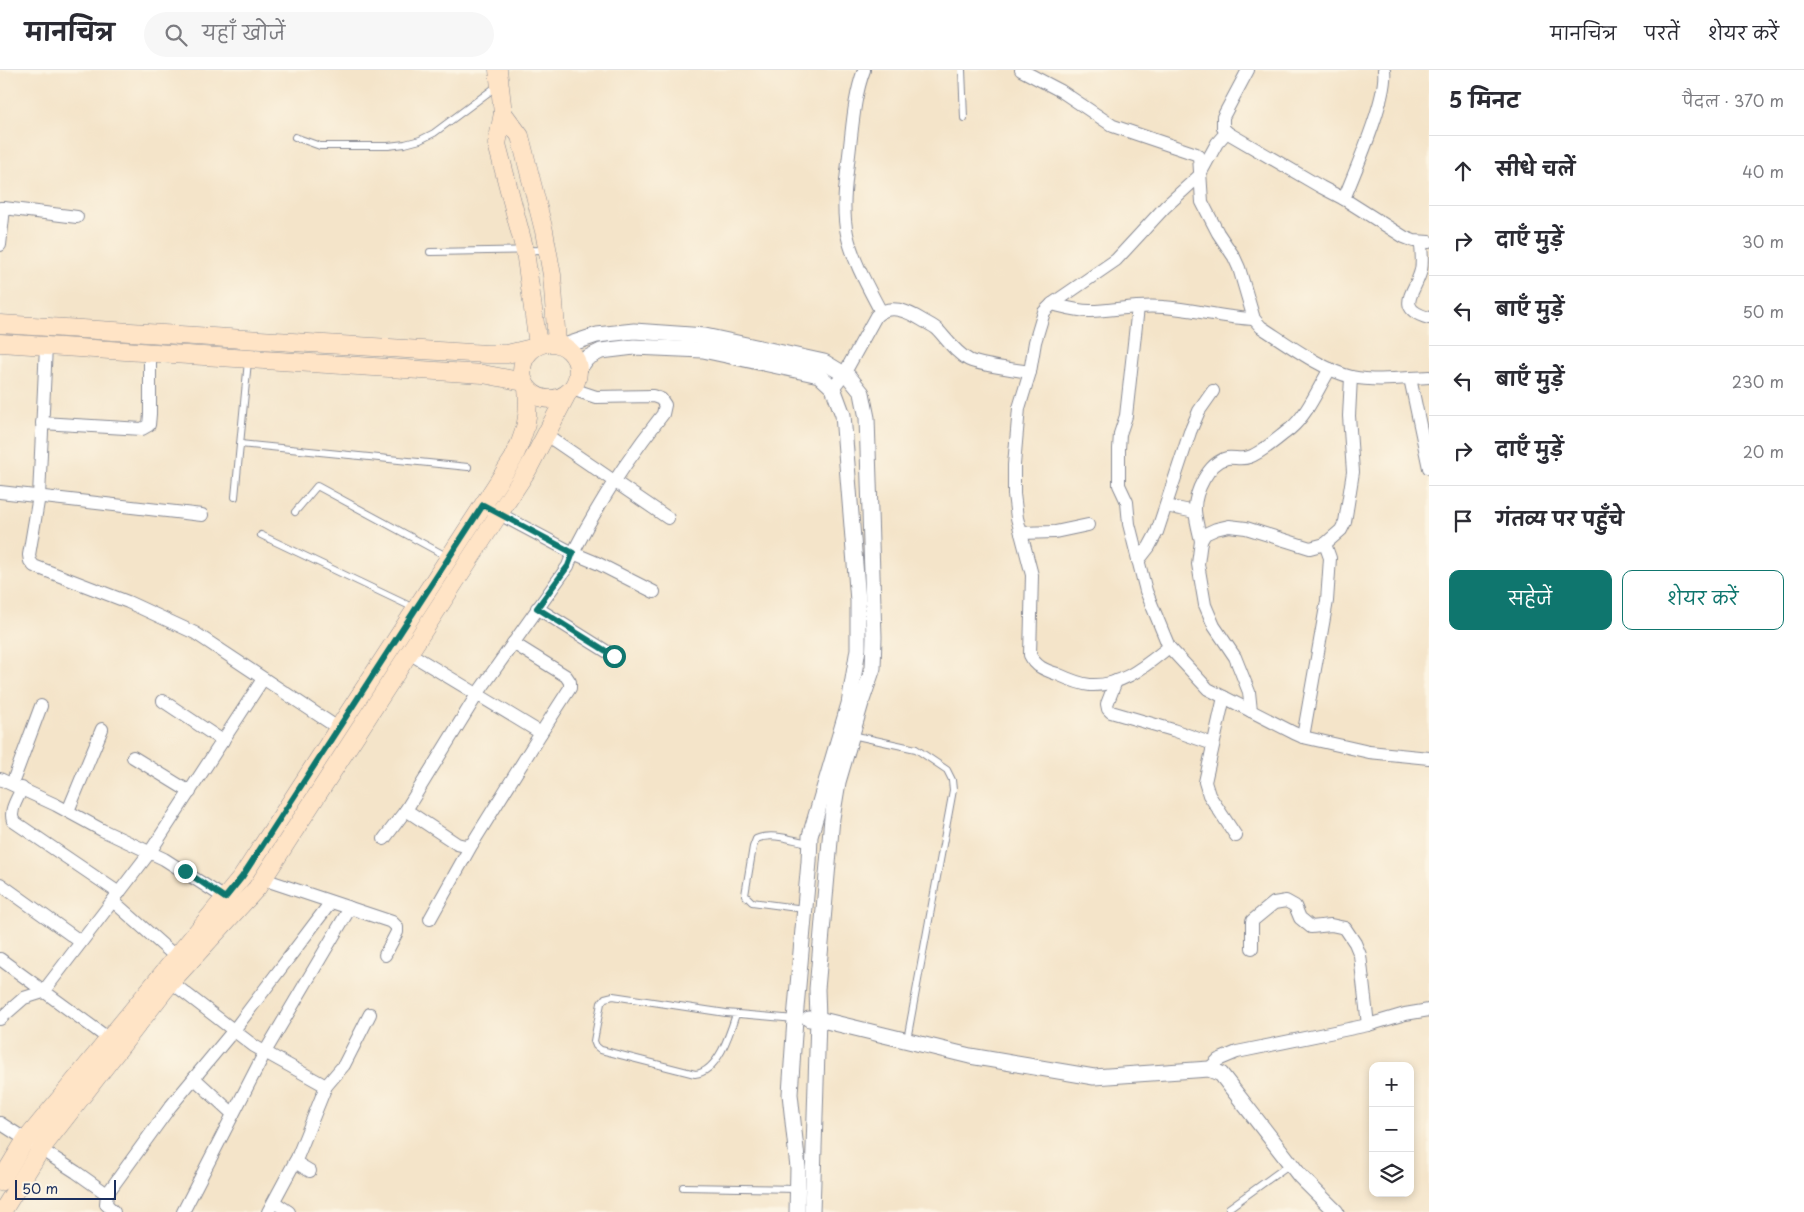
<!DOCTYPE html>
<html lang="hi">
<head>
<meta charset="utf-8">
<style>
  :root { --surface:#fff; --page:#f7f7f7; --text:#2b2b33; --muted:#7c7c81; --line:#e1e1e2; --accent:#0f766e }
  body { margin:0; font-family:"Playpen Sans","Playpen Sans Deva",sans-serif; background:var(--page); color:var(--text) }
  .controls { position:absolute; right:15px; bottom:15px; display:grid; overflow:hidden; border-radius:10px; box-shadow:0 2px 8px #0003 }
  .controls button { width:45px; height:45px; display:grid; place-items:center; padding:0; border:0; border-bottom:1px solid var(--line); background:var(--surface); color:var(--text); font:25px sans-serif }
  .scale { position:absolute; left:15px; bottom:12px; width:101px; box-sizing:border-box; padding-left:5px; border:2px solid #1b2f5e; border-top:0; font-size:14px; line-height:18px; white-space:nowrap; color:#1b2f5e; -webkit-text-stroke:4px #fcf5e5; paint-order:stroke }
  .stop { position:absolute; width:15px; height:15px; margin:-11px; border:4px solid #0f766e; border-radius:50%; background:#fff }
  .stop.end { background:#0f766e; border-color:#fff; box-shadow:0 1px 5px #0008 }
  .list { margin:0; padding:0; list-style:none }
  h2 { display:flex; justify-content:space-between; align-items:center; height:65px; margin:0; padding:0 20px; font-size:21px }
  h2 small { font-size:16px; font-weight:400; color:var(--muted) }
  .list li { display:grid; grid-template-columns:32px 1fr auto; gap:15px; align-items:center; box-sizing:border-box; height:70px; padding:0 20px; border-top:1px solid var(--line) }
  .list b { display:block; font-size:19px; white-space:nowrap }
  .list em { font-size:16px; font-style:normal; color:var(--muted) }
  .actions { display:flex; gap:10px; padding:15px 20px }
  .actions a { flex:1; padding:11px 0; border:1px solid var(--accent); border-radius:10px; text-align:center; font-size:18px; color:var(--accent) }
  .actions .main { background:var(--accent); color:#fff }
  .icon { flex:none; width:28px; height:28px; fill:none; stroke:currentColor; stroke-width:2; stroke-linecap:round; stroke-linejoin:round }
  .map { position:relative; flex:none; width:1429px; height:1142px; overflow:hidden }
  header { display:flex; align-items:center; gap:30px; box-sizing:border-box; height:70px; padding:0 25px; background:var(--surface); border-bottom:1px solid var(--line) }
  header strong { font-size:24px }
  nav { display:flex; gap:28px; margin-inline-start:auto; font-size:18px }
  .search { width:350px; height:45px; background:var(--page); display:flex; align-items:center; gap:12px; box-sizing:border-box; padding:0 18px; border-radius:28px; color:var(--muted); font-size:19px }
  main { display:flex }
  aside { flex:1; background:var(--surface) }
  .map>svg:first-child { display:block }
</style>
</head>
<body>
<header>
<strong>मानचित्र</strong>
<div class="search"><svg class="icon" aria-label="search" viewBox="0 0 24 24"><circle cx="10" cy="10" r="6"/><path d="M15 15l6 6"/></svg>यहाँ खोजें</div>
<nav><a>मानचित्र</a><a>परतें</a><a>शेयर करें</a></nav>
</header>
<main>
<div class="map">
<svg width="1429" height="1142" viewBox="0 0 1429 1142">
  <rect width="100%" height="100%" fill="#fcf5e5"/>
  <filter id="ink" filterUnits="userSpaceOnUse"><feTurbulence type="fractalNoise" baseFrequency=".02" numOctaves="2"/><feDisplacementMap in="SourceGraphic" scale="10" xChannelSelector="R" yChannelSelector="G"/><feConvolveMatrix kernelMatrix="1 2 1 2 8 2 1 2 1" color-interpolation-filters="sRGB"/></filter>
  <filter id="wash" filterUnits="userSpaceOnUse"><feTurbulence type="fractalNoise" baseFrequency=".0096" numOctaves="4" result="noise"/><feDisplacementMap in="SourceGraphic" scale="20" xChannelSelector="R" yChannelSelector="G"/><feGaussianBlur stdDeviation="1.12" result="paint"/><feColorMatrix in="noise" values="0 0 0 0 0 0 0 0 0 0 0 0 0 0 0 0 0 1.4 0 .05"/><feComposite in="paint" operator="in"/></filter>
  <g filter="url(#wash)">
    <rect width="100%" height="100%" fill="#f4e4c9"/>
  </g>
  <g filter="url(#ink)">
    <g fill="none" stroke-linecap="round" stroke-linejoin="round">
      <g stroke="#888a94" stroke-width="8">
        <g id="service">
          <polyline points="962,0 964,48"/>
          <polyline points="295,67 320,76 388,76 405,74 420,70 434,63 497,16"/>
          <polyline points="430,182 546,180"/>
          <polyline points="240,374 468,397"/>
          <polyline points="235,427 248,291"/>
          <polyline points="295,442 317,416 448,487"/>
          <polyline points="261,465 414,538"/>
          <polyline points="852,665 916,679 947,700 952,710 953,720 907,970"/>
          <path d="M 804,839 L 752,832 L 745,825 L 753,777 L 756,769 C 772,762 792,770 808,773"/>
          <path d="M 736,944 C 730,963 718,1002 695,1004 L 601,980 L 596,976 L 594,971 L 601,933 L 605,928 L 613,926 L 726,943 L 795,949"/>
          <polyline points="683,1117 797,1119"/>
          <polyline points="1229,1138 1290,1094"/>
        </g>
      </g>
      <g stroke="#888a94" stroke-width="14">
        <g id="minor">
          <path d="M 864,0 C 855,24 853,50 850,76 C 847,105 841,135 847,164 C 853,191 868,217 881,242"/>
          <path d="M 1021,0 L 1061,21 L 1113,56 L 1196,84 L 1199,86 L 1202,132 L 1218,163 L 1234,187 L 1239,198 L 1254,249 L 1261,257 C 1286,273 1324,301 1352,307 C 1377,312 1404,308 1429,307"/>
          <polyline points="1248,0 1223,47 1223,58 1228,63 1321,117 1344,129 1404,167 1414,171 1429,172"/>
          <path d="M 1344,129 C 1355,101 1388,27 1384,0"/>
          <polyline points="0,138 4,138 0,175"/>
          <polyline points="4,138 77,147"/>
          <path d="M 1421,172 C 1421,181 1423,191 1421,200 C 1416,222 1393,238 1429,248"/>
          <path d="M 1052,234 C 1064,237 1077,241 1090,241 C 1114,241 1138,234 1163,237 C 1194,239 1223,248 1254,249"/>
          <polyline points="1138,237 1126,346 1120,364 1119,379 1119,415 1127,432 1129,454 1146,521 1169,577 1208,619 1294,663 1303,667 1369,682 1429,688"/>
          <polyline points="46,276 39,426 29,485 30,491 34,496 128,532 195,563 338,658"/>
          <polyline points="1410,308 1429,398"/>
          <path d="M 833,318 L 844,304 L 876,246 C 890,233 907,241 922,250 C 927,253 934,256 938,260 C 948,271 956,283 969,290 C 979,295 1017,300 1030,302"/>
          <path d="M 572,319 L 596,327 L 653,326 L 661,329 L 665,335 L 663,344 C 629,387 598,433 573,483 L 597,493 L 654,522"/>
          <polyline points="42,353 142,359 149,355 150,344 150,283"/>
          <polyline points="545,364 668,448"/>
          <polyline points="0,422 202,445"/>
          <polyline points="1166,436 1195,442"/>
          <polyline points="1021,463 1055,462 1088,455"/>
          <path d="M 1201,471 C 1199,462 1196,451 1195,441 C 1194,423 1208,393 1227,388 C 1234,387 1242,390 1249,387 C 1262,383 1279,367 1290,359 C 1308,344 1318,318 1330,299"/>
          <polyline points="1138,491 1149,477 1157,462 1190,362 1199,341 1213,321"/>
          <polyline points="537,538 614,586"/>
          <polyline points="513,573 566,606 570,612 570,618 541,663"/>
          <path d="M 1169,577 C 1146,595 1122,617 1090,615 C 1079,614 1068,609 1057,604 C 1045,600 1036,597 1030,585 L 1032,505 L 1017,448 L 1014,424 L 1014,395 L 1019,338 L 1030,302 L 1035,272 L 1044,242 L 1052,234 L 1116,190 L 1165,137 L 1199,106 L 1217,73 L 1224,65 L 1228,63"/>
          <polyline points="1116,611 1107,634 1108,639 1111,642 1173,660 1213,674"/>
          <polyline points="1224,627 1205,712 1209,725 1236,766"/>
          <polyline points="163,631 223,671"/>
          <polyline points="1251,641 1249,622 1235,587 1214,556 1205,535 1198,494 1201,471 1205,464 1216,459 1229,456 1246,458 1310,478 1325,474 1341,460 1345,452 1353,402 1349,346 1351,307"/>
          <polyline points="1303,667 1327,531 1330,488 1325,474"/>
          <polyline points="133,687 190,722"/>
          <polyline points="0,709 56,735 102,760 164,789 225,828"/>
          <polyline points="12,714 41,636"/>
          <path d="M 22,718 C 18,728 9,740 13,751 L 119,823"/>
          <polyline points="406,740 457,774 465,776 472,774 541,663 409,583"/>
          <polyline points="68,741 102,659"/>
          <polyline points="384,769 406,740 478,623 568,496 573,483 492,440"/>
          <polyline points="263,809 392,852 397,857 397,862 385,885"/>
          <polyline points="0,814 81,872"/>
          <polyline points="113,831 176,887"/>
          <polyline points="430,849 472,774"/>
          <polyline points="1252,878 1252,851 1274,833 1286,831 1295,836 1300,848 1311,857 1331,855 1345,858 1355,873 1360,885 1368,955"/>
          <polyline points="0,889 109,969"/>
          <polyline points="167,906 171,912 254,976 326,1016 297,1088 268,1142"/>
          <polyline points="0,949 24,928 43,922 150,782 263,609"/>
          <polyline points="1209,999 1218,990 1237,982 1368,955 1405,944 1429,940"/>
          <polyline points="194,1008 233,1044"/>
          <polyline points="326,1016 344,995 370,944"/>
          <polyline points="0,1053 76,1102 107,1124"/>
          <polyline points="295,1092 310,1101"/>
          <polyline points="274,1132 289,1142"/>
          <polyline points="114,1142 106,1134 107,1124 170,1037 234,960 331,832"/>
          <polyline points="183,1142 265,982 350,838"/>
        </g>
      </g>
      <g stroke="#888a94" stroke-width="17">
        <g id="tertiary">
          <polyline points="564,276 597,265 634,261 705,266 824,292 849,307 862,323 867,348 874,567 873,598 861,633 838,712 832,748 817,919 818,949 812,1142"/>
          <polyline points="579,299 587,288 601,281 634,277 703,280 819,305 833,318 843,345 858,531 858,579 849,634 810,766 809,792 795,949 790,1024 798,1098 797,1142"/>
          <polyline points="809,949 818,949 970,986 1094,1007 1209,999 1221,1004 1300,1106 1336,1142"/>
        </g>
      </g>
      <g stroke="#888a94" stroke-width="19">
        <g id="secondary">
          <polyline points="498,0 503,43 497,74 525,181 538,275"/>
          <polyline points="503,43 520,66 544,161 552,205 557,273"/>
          <polyline points="0,254 487,284 507,284 532,278"/>
          <circle cx="550" cy="301" r="28"/>
          <polyline points="0,273 483,304 524,312"/>
          <path d="M 0,1112 L 25,1071 L 242,807 L 513,389 C 525,363 530,348 527,318"/>
          <polyline points="2,1142 41,1079 171,912 257,818 528,399 567,324"/>
        </g>
      </g>
      <use href="#service" stroke="#fff" stroke-width="6"/>
      <use href="#minor" stroke="#fff" stroke-width="12"/>
      <use href="#tertiary" stroke="#fff" stroke-width="15"/>
      <use href="#secondary" stroke="#ffe4c6" stroke-width="18"/>
    </g>
  </g>
  <g fill="none" stroke-linecap="round" stroke-linejoin="round" filter="url(#ink)">
    <polyline stroke="#0f766e" stroke-width="6" points="185,801 225,828 242,807 483,435 573,483 568,496 537,538 614,586"/>
  </g>
</svg>
<div class="controls">
<button>+</button>
<button>−</button>
<button><svg class="icon" aria-label="layers" viewBox="0 0 24 24"><path d="M12 4l9 5-9 5-9-5zM3 14l9 5 9-5"/></svg></button>
</div>
<div class="scale">50 m</div>
<div class="stop" style="left:614px;top:586px"></div>
<div class="stop end" style="left:185px;top:801px"></div>
</div>
<aside>
<h2>5 मिनट<small>पैदल · 370 m</small></h2>
<ul class="list">
<li><svg class="icon" aria-label="ahead" viewBox="0 0 24 24"><path d="M12 20V5M6 11l6-6 6 6"/></svg><div><b>सीधे चलें</b></div><em>40 m</em></li>
<li><svg class="icon" aria-label="right" viewBox="0 0 24 24"><path d="M7 20v-9h11M14 6l5 5-5 5"/></svg><div><b>दाएँ मुड़ें</b></div><em>30 m</em></li>
<li><svg class="icon" aria-label="left" viewBox="0 0 24 24"><path d="M17 20v-9H6M10 6l-5 5 5 5"/></svg><div><b>बाएँ मुड़ें</b></div><em>50 m</em></li>
<li><svg class="icon" aria-label="left" viewBox="0 0 24 24"><path d="M17 20v-9H6M10 6l-5 5 5 5"/></svg><div><b>बाएँ मुड़ें</b></div><em>230 m</em></li>
<li><svg class="icon" aria-label="right" viewBox="0 0 24 24"><path d="M7 20v-9h11M14 6l5 5-5 5"/></svg><div><b>दाएँ मुड़ें</b></div><em>20 m</em></li>
<li><svg class="icon" aria-label="arrive" viewBox="0 0 24 24"><path d="M6 21V4h12l-3 4 3 4H6"/></svg><div><b>गंतव्य पर पहुँचे</b></div></li>
</ul>
<div class="actions"><a class="main">सहेजें</a><a>शेयर करें</a></div>
</aside>
</main>
</body>
</html>
